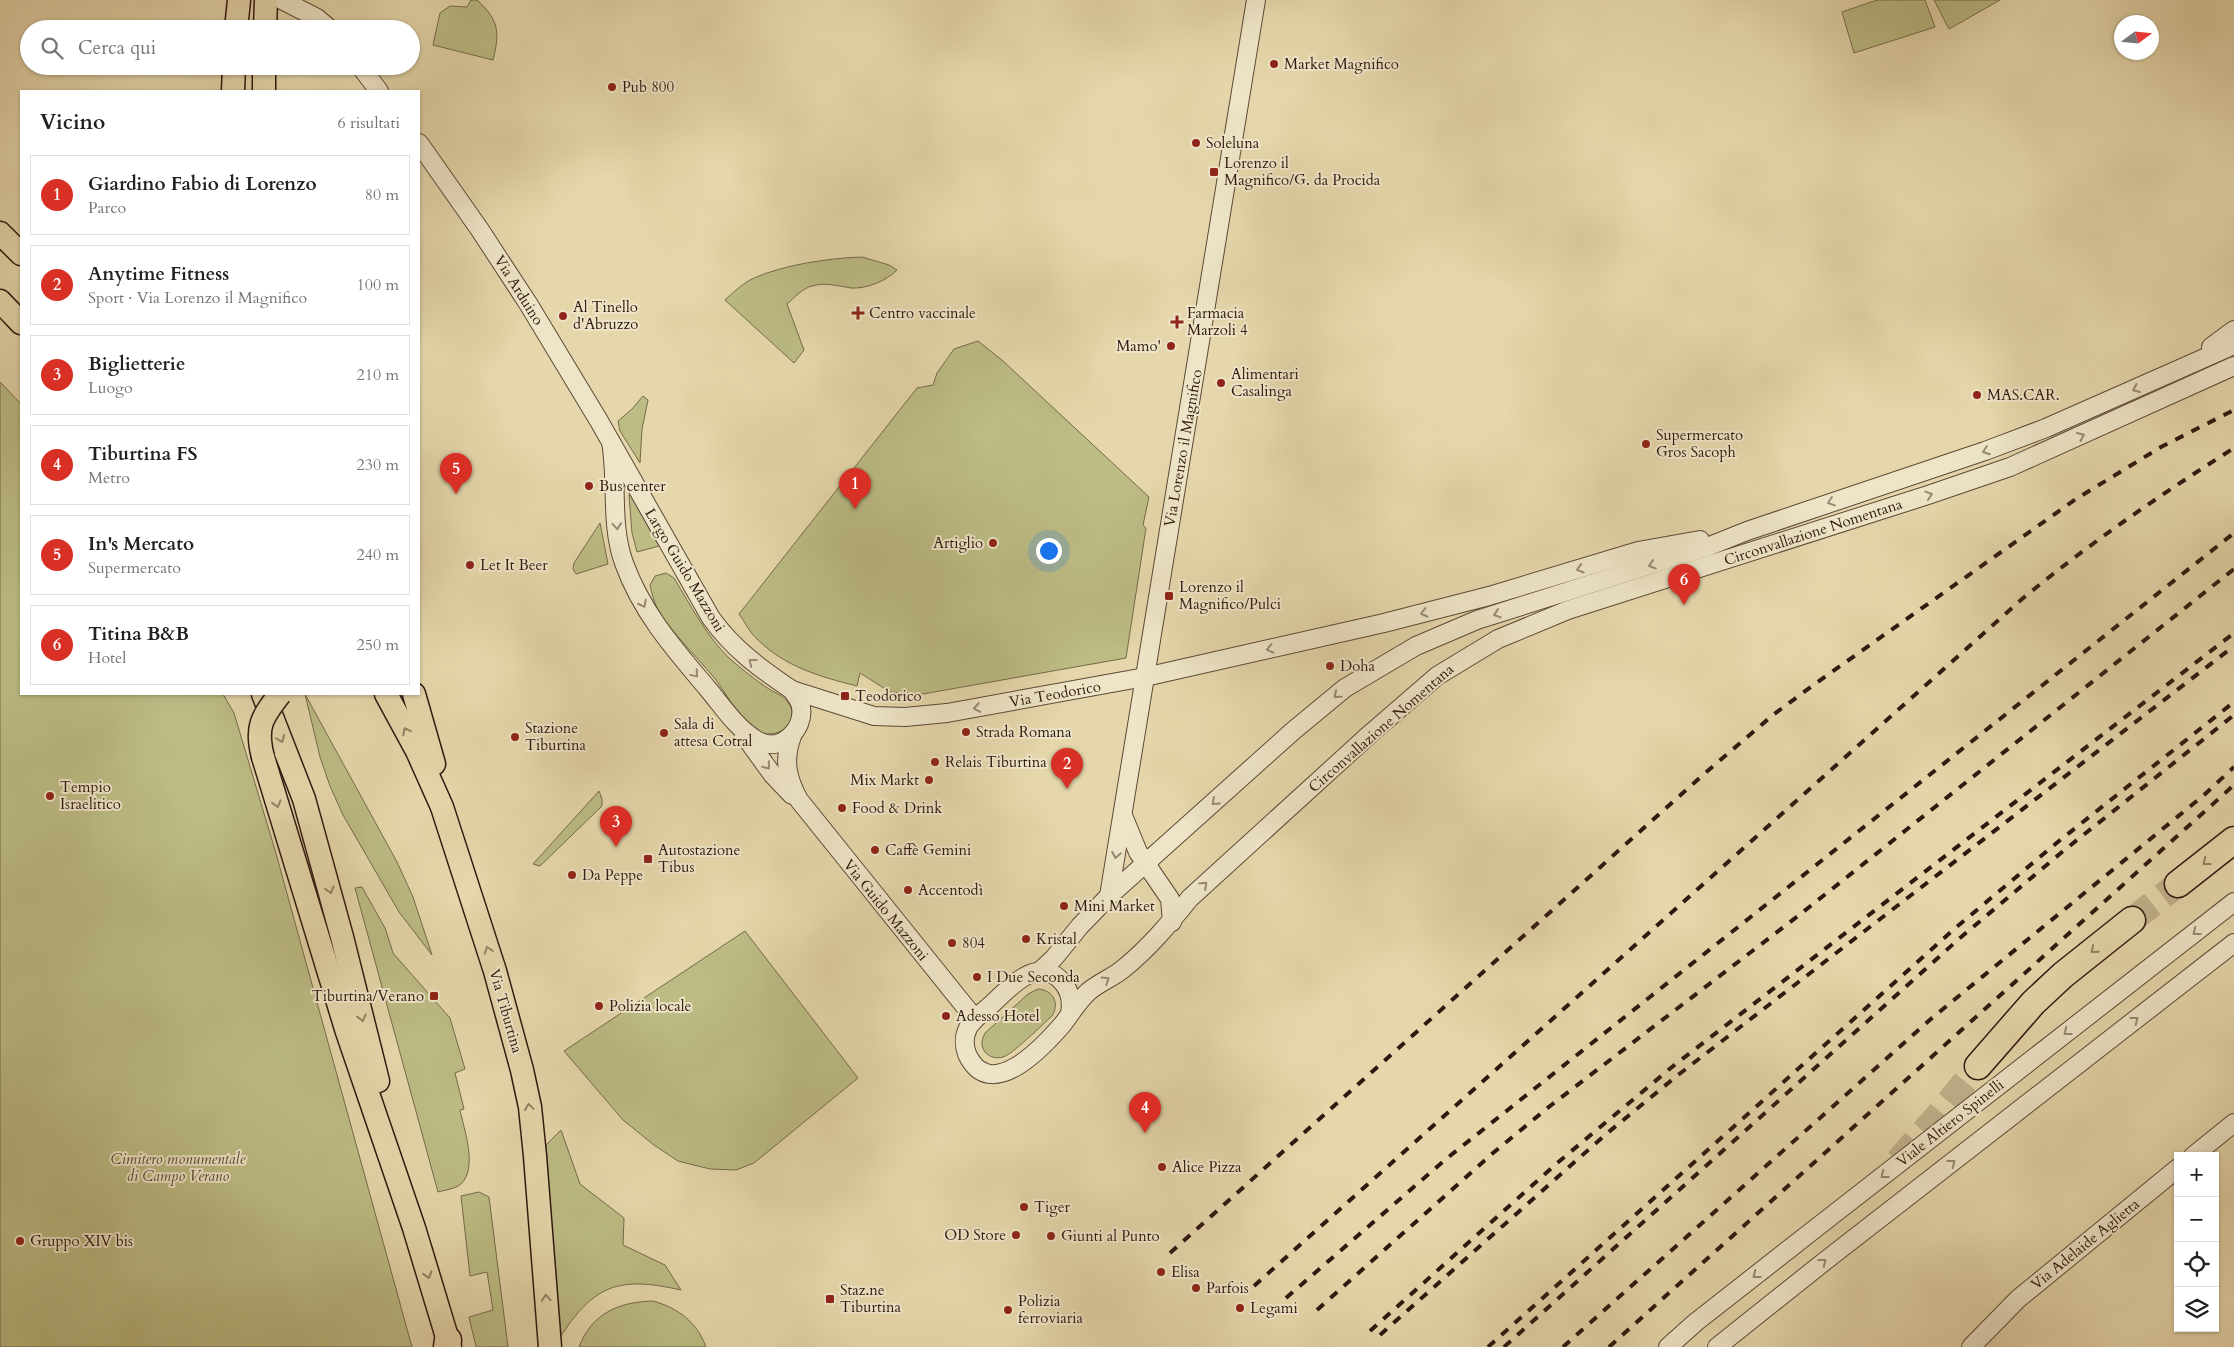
<!DOCTYPE html>
<html lang="it">
<head>
<meta charset="utf-8">
<style>
  :root { --surface:#fff; --page:#f6f6f6; --text:#202124; --muted:#757577; --line:#e0e0e0; --accent:#d93025 }
  body { margin:0; font-family:Cardo,serif; background:var(--page); color:var(--text) }
  .controls { position:absolute; right:15px; bottom:15px; display:grid; overflow:hidden; border-radius:0px; box-shadow:0 1px 4px #0004 }
  .controls button { width:45px; height:45px; display:grid; place-items:center; padding:0; border:0; border-bottom:1px solid var(--line); background:var(--surface); color:var(--text); font:25px sans-serif }
  .compass { position:absolute; left:2114px; top:15px; width:45px; height:45px; border-radius:50%; background:var(--surface); box-shadow:0 1px 4px #0004; rotate:75deg }
  .you { position:absolute; left:1048px; top:550px; width:18px; height:18px; margin:-12px; border:4px solid #fff; border-radius:50%; background:#1a73e8; box-shadow:0 0 0 8px #1a73e833 }
  .badge { display:grid; place-items:center; width:32px; height:32px; border-radius:50%; background:var(--accent); color:#fff; font-size:16px; font-weight:700 }
  .pin { position:absolute; translate:-50% -41px; filter:drop-shadow(0 1px 2px #0008) }
  .pin::after { content:''; position:absolute; top:26px; width:18px; height:15px; background:inherit; clip-path:polygon(0 0,100% 0,50% 100%) }
  .list { margin:0; padding:0; list-style:none }
  h2 { display:flex; justify-content:space-between; align-items:center; height:65px; margin:0; padding:0 20px; font-size:21px }
  h2 small { font-size:16px; font-weight:400; color:var(--muted) }
  .list li { display:grid; grid-template-columns:32px 1fr auto; gap:15px; align-items:center; box-sizing:border-box; height:80px; margin:0 10px 10px; padding:0 10px; border:1px solid var(--line); border-radius:0px }
  .list b { display:block; font-size:19px; white-space:nowrap }
  .list p { margin:0; font-size:16px; white-space:nowrap; color:var(--muted) }
  .list em { font-size:16px; font-style:normal; color:var(--muted) }
  .icon { flex:none; width:28px; height:28px; fill:none; stroke:currentColor; stroke-width:2; stroke-linecap:round; stroke-linejoin:round }
  .map { position:relative; flex:none; width:2234px; height:1347px; overflow:hidden }
  .search { position:absolute; background:var(--surface); box-shadow:0 1px 4px #0004; left:20px; top:20px; width:400px; height:55px; display:flex; align-items:center; gap:12px; box-sizing:border-box; padding:0 18px; border-radius:28px; color:var(--muted); font-size:19px }
  .panel { position:absolute; background:var(--surface); box-shadow:0 1px 4px #0004; left:20px; top:90px; width:400px; height:605px; border-radius:0px }
  .map>svg:first-child { display:block }
</style>
</head>
<body>
<div class="map">
<svg width="2234" height="1347" viewBox="0 0 2234 1347">
  <rect width="100%" height="100%" fill="#e5d7ab"/>
  <filter id="stains"><feTurbulence type="fractalNoise" baseFrequency=".004" numOctaves="4"/><feColorMatrix values="0 0 0 0 .2 0 0 0 0 .09 0 0 0 0 .02 0 0 0 .5 -.17"/></filter>
  <radialGradient id="worn" r=".72"><stop offset=".6" stop-color="#630" stop-opacity="0"/><stop offset="1" stop-color="#630" stop-opacity=".3"/></radialGradient>
  <g fill="#bcbc84" stroke="#756a4a">
    <path d="M 471,0 L 477,0 C 499,20 500,32 493,60 L 433,45 L 440,13 L 450,6 L 467,7 Z"/>
    <polygon points="1877,0 1925,0 1935,27 1854,53 1842,12"/>
    <polygon points="1934,0 2000,0 1949,29"/>
    <path d="M 862,257 L 889,265 L 897,270 C 886,281 867,289 851,288 C 838,286 825,282 812,286 C 803,288 794,298 787,304 L 804,350 L 794,363 L 725,300 C 734,292 743,283 754,278 C 783,265 829,258 862,257 Z"/>
    <path d="M 978,341 L 1003,361 L 1149,497 L 1143,525 L 1146,528 L 1126,658 L 923,694 L 890,692 L 860,673 L 857,686 C 821,677 785,667 757,639 C 750,633 745,622 739,614 L 917,388 L 933,385 L 937,373 L 954,349 Z"/>
    <polygon points="0,382 21,404 21,694 223,694 234,713 275,850 412,1347 0,1347"/>
    <polygon points="643,396 648,400 642,429 640,463 620,431 618,421 632,409"/>
    <polygon points="629,495 631,496 659,546 637,552 632,533"/>
    <polygon points="600,523 608,564 576,574 573,569 574,563"/>
    <path d="M 666,573 L 674,578 C 691,606 707,637 730,659 C 742,669 754,679 766,687 C 773,692 783,695 788,702 C 804,726 770,745 750,726 C 737,714 727,695 716,680 C 698,658 673,634 658,610 C 654,602 652,594 650,585 L 655,576 Z"/>
    <polygon points="305,694 397,862 413,897 432,955 399,912 343,815 330,786 320,757"/>
    <polygon points="599,791 602,799 602,806 540,866 533,864"/>
    <path d="M 362,887 L 385,928 L 393,953 L 450,1018 L 465,1069 L 455,1073 L 464,1109 L 460,1110 C 464,1129 478,1168 461,1184 C 455,1189 445,1190 438,1192 L 355,888 Z"/>
    <polygon points="745,931 858,1078 754,1163 736,1170 710,1169 678,1161 654,1145 623,1120 564,1051"/>
    <path d="M 1038,989 C 1053,990 1060,1003 1052,1016 C 1043,1024 1013,1054 1003,1057 C 996,1059 989,1057 985,1052 C 980,1045 982,1039 985,1033 L 1028,994 Z"/>
    <path d="M 561,1130 L 580,1184 L 624,1218 L 623,1245 L 665,1265 L 681,1290 C 619,1276 594,1284 559,1339 L 546,1145 Z"/>
    <polygon points="479,1192 489,1197 508,1347 476,1347 469,1317 493,1310 487,1272 470,1276 461,1196"/>
    <path d="M 653,1301 C 678,1308 697,1322 706,1347 L 579,1347 C 592,1313 619,1302 653,1301 Z"/>
  </g>
  <g fill="none" stroke-linecap="round" stroke-linejoin="round">
    <g stroke="#c0b18c" stroke-width="26" stroke-dasharray="26 13" stroke-linecap="butt">
      <polyline points="2132,920 2178,884"/>
      <polyline points="1898,1161 1940,1113 1978,1066"/>
    </g>
    <g stroke="#5c4836" stroke-width="20">
      <g id="minor">
        <polyline points="282,0 317,18 330,29"/>
        <polyline points="360,66 379,91"/>
        <path d="M 419,143 L 480,230 L 529,305 L 599,421 L 711,618 C 733,649 761,669 792,690 C 795,695 800,700 801,707 C 805,730 780,753 758,741 C 737,729 723,707 708,689 C 675,650 642,613 624,563 C 610,525 618,482 611,442"/>
        <polyline points="2211,347 2234,330"/>
        <polyline points="792,690 874,716 905,717 947,713 1145,677 1384,623 1489,596 1638,551 1700,540"/>
        <polyline points="744,735 772,774 792,795"/>
        <path d="M 792,736 C 783,760 787,778 799,800 L 975,1019"/>
        <polyline points="1124,818 1138,852 1170,899 1172,922"/>
        <polyline points="1109,896 1256,0"/>
        <polyline points="1039,972 1054,958 1080,926 1109,896 1293,731 1345,688 1416,646 1477,620 1707,547 1747,531 1985,451 2046,428 2234,345"/>
        <path d="M 1070,1013 C 1072,1002 1071,993 1064,984 C 1040,953 1010,987 992,1004 C 984,1011 973,1019 968,1028 C 964,1036 964,1046 967,1054 C 990,1104 1042,1048 1062,1025 C 1071,1014 1077,1002 1088,992 C 1098,983 1112,978 1123,969 C 1149,948 1169,924 1190,898 L 1370,734 L 1437,676 L 1498,639 L 1568,610 L 1928,495 L 2010,467 L 2234,366"/>
        <polyline points="2193,1156 2234,1123"/>
        <polyline points="1668,1347 1696,1322 1816,1228 2234,902"/>
        <polyline points="1717,1347 1825,1261 2234,943"/>
        <polyline points="1971,1347 2018,1299 2178,1168"/>
      </g>
    </g>
    <g stroke="#2e180f" stroke-width="25">
      <g id="major">
        <polyline points="236,29 239,0"/>
        <polyline points="265,29 266,0"/>
        <polyline points="264,66 264,91"/>
        <polyline points="233,91 234,66"/>
        <polyline points="0,233 21,254"/>
        <polyline points="0,301 21,323"/>
        <polyline points="263,694 304,799 342,937 378,1081"/>
        <polyline points="386,694 417,751 442,807 495,971 522,1070 530,1107 535,1156 550,1347"/>
        <polyline points="414,694 434,764"/>
        <polyline points="263,757 347,1032 414,1228 450,1347"/>
      </g>
    </g>
    <g stroke="#2e180f" stroke-width="29">
      <g id="highway">
        <polyline points="2178,884 2234,840"/>
        <polyline points="1978,1066 2033,1003 2063,975 2132,920"/>
        <polyline points="447,1347 448,1340"/>
      </g>
    </g>
    <use href="#minor" stroke="#eee5c8" stroke-width="18"/>
    <use href="#major" stroke="#e5d7ab" stroke-width="22"/>
    <use href="#highway" stroke="#e5d7ab" stroke-width="26"/>
    <g stroke="#2e180f" stroke-width="4" stroke-dasharray="9 9" stroke-linecap="butt">
      <polyline points="1170,1253 1704,774 1773,715 1812,686 2076,499 2161,447 2234,410"/>
      <path d="M 1254,1286 L 2022,599 C 2090,543 2160,495 2234,448"/>
      <polyline points="1286,1298 1446,1159 2234,533"/>
      <polyline points="1317,1310 1493,1153 1550,1106 1798,916 2234,569"/>
      <polyline points="1370,1331 1556,1164 1672,1067 2234,633"/>
      <polyline points="1380,1335 1605,1135 1678,1075 2234,646"/>
      <polyline points="1488,1347 1953,930 2059,841 2234,702"/>
      <polyline points="1504,1347 1960,938 2062,852 2234,715"/>
      <polyline points="1563,1347 1932,1018 2204,795 2234,767"/>
      <polyline points="1609,1347 2234,785"/>
    </g>
    <g stroke="#2e180f" stroke-width="25" stroke-linecap="butt">
      <path id="major-bridge" d="M 263,757 C 255,727 262,717 280,694"/>
    </g>
    <use href="#major-bridge" stroke="#e5d7ab" stroke-width="22"/>
  </g>
  <defs><path id="oneway-chevron" d="M-2-3.5L2.5 0L-2 3.5" fill="none" stroke-width="1.6" stroke-linecap="round" stroke-linejoin="round" transform="scale(1.25)"/></defs>
  <g stroke="#988975">
    <use href="#oneway-chevron" transform="translate(2136 389) rotate(156)"/>
    <use href="#oneway-chevron" transform="translate(2081 436) rotate(-24)"/>
    <use href="#oneway-chevron" transform="translate(1986 451) rotate(160)"/>
    <use href="#oneway-chevron" transform="translate(1929 495) rotate(-18)"/>
    <use href="#oneway-chevron" transform="translate(1831 502) rotate(161)"/>
    <use href="#oneway-chevron" transform="translate(617 526) rotate(85)"/>
    <use href="#oneway-chevron" transform="translate(1652 565) rotate(162)"/>
    <use href="#oneway-chevron" transform="translate(1580 569) rotate(163)"/>
    <use href="#oneway-chevron" transform="translate(643 604) rotate(63)"/>
    <use href="#oneway-chevron" transform="translate(1424 613) rotate(166)"/>
    <use href="#oneway-chevron" transform="translate(1497 614) rotate(162)"/>
    <use href="#oneway-chevron" transform="translate(1270 649) rotate(167)"/>
    <use href="#oneway-chevron" transform="translate(752 662) rotate(-142)"/>
    <use href="#oneway-chevron" transform="translate(695 674) rotate(50)"/>
    <use href="#oneway-chevron" transform="translate(1337 695) rotate(141)"/>
    <use href="#oneway-chevron" transform="translate(977 708) rotate(170)"/>
    <use href="#oneway-chevron" transform="translate(767 766) rotate(52)"/>
    <use href="#oneway-chevron" transform="translate(1215 802) rotate(138)"/>
    <use href="#oneway-chevron" transform="translate(1116 855) rotate(100)"/>
    <use href="#oneway-chevron" transform="translate(1204 885) rotate(-43)"/>
    <use href="#oneway-chevron" transform="translate(2196 932) rotate(142)"/>
    <use href="#oneway-chevron" transform="translate(1106 980) rotate(-32)"/>
    <use href="#oneway-chevron" transform="translate(2135 1020) rotate(-38)"/>
    <use href="#oneway-chevron" transform="translate(2067 1032) rotate(142)"/>
    <use href="#oneway-chevron" transform="translate(1952 1163) rotate(-38)"/>
    <use href="#oneway-chevron" transform="translate(1884 1175) rotate(142)"/>
    <use href="#oneway-chevron" transform="translate(1823 1262) rotate(-38)"/>
    <use href="#oneway-chevron" transform="translate(1756 1275) rotate(142)"/>
  </g>
  <g stroke="#938165">
    <use href="#oneway-chevron" transform="translate(406 731) rotate(-118)"/>
    <use href="#oneway-chevron" transform="translate(281 739) rotate(69)"/>
    <use href="#oneway-chevron" transform="translate(277 804) rotate(73)"/>
    <use href="#oneway-chevron" transform="translate(2206 862) rotate(142)"/>
    <use href="#oneway-chevron" transform="translate(330 890) rotate(75)"/>
    <use href="#oneway-chevron" transform="translate(488 950) rotate(-108)"/>
    <use href="#oneway-chevron" transform="translate(2094 950) rotate(141)"/>
    <use href="#oneway-chevron" transform="translate(362 1018) rotate(76)"/>
    <use href="#oneway-chevron" transform="translate(529 1107) rotate(-98)"/>
    <use href="#oneway-chevron" transform="translate(428 1275) rotate(73)"/>
    <use href="#oneway-chevron" transform="translate(546 1298) rotate(-94)"/>
  </g>
  <g fill="#8f2418" stroke="#eee5c8" stroke-width="2">
    <circle cx="1274" cy="64" r="5"/>
    <circle cx="612" cy="87" r="5"/>
    <circle cx="1196" cy="143" r="5"/>
    <rect x="1209" y="167" width="10" height="10" rx="2.5"/>
    <path d="M855.5 305.5h5v5h5v5h-5v5h-5v-5h-5v-5h5z"/>
    <circle cx="563" cy="316" r="5"/>
    <path d="M1174.5 314.5h5v5h5v5h-5v5h-5v-5h-5v-5h5z"/>
    <circle cx="1171" cy="346" r="5"/>
    <circle cx="1221" cy="383" r="5"/>
    <circle cx="1977" cy="395" r="5"/>
    <circle cx="1646" cy="444" r="5"/>
    <circle cx="589" cy="486" r="5"/>
    <circle cx="993" cy="543" r="5"/>
    <circle cx="470" cy="565" r="5"/>
    <rect x="1164" y="591" width="10" height="10" rx="2.5"/>
    <circle cx="1330" cy="666" r="5"/>
    <rect x="840" y="691" width="10" height="10" rx="2.5"/>
    <circle cx="966" cy="732" r="5"/>
    <circle cx="664" cy="733" r="5"/>
    <circle cx="515" cy="737" r="5"/>
    <circle cx="935" cy="762" r="5"/>
    <circle cx="929" cy="780" r="5"/>
    <circle cx="50" cy="796" r="5"/>
    <circle cx="842" cy="808" r="5"/>
    <circle cx="875" cy="850" r="5"/>
    <rect x="643" y="854" width="10" height="10" rx="2.5"/>
    <circle cx="572" cy="875" r="5"/>
    <circle cx="908" cy="890" r="5"/>
    <circle cx="1064" cy="906" r="5"/>
    <circle cx="1026" cy="939" r="5"/>
    <circle cx="952" cy="943" r="5"/>
    <circle cx="977" cy="977" r="5"/>
    <rect x="429" y="991" width="10" height="10" rx="2.5"/>
    <circle cx="599" cy="1006" r="5"/>
    <circle cx="946" cy="1016" r="5"/>
    <circle cx="1162" cy="1167" r="5"/>
    <circle cx="1024" cy="1207" r="5"/>
    <circle cx="1016" cy="1235" r="5"/>
    <circle cx="1051" cy="1236" r="5"/>
    <circle cx="20" cy="1241" r="5"/>
    <circle cx="1161" cy="1272" r="5"/>
    <circle cx="1196" cy="1288" r="5"/>
    <rect x="825" y="1294" width="10" height="10" rx="2.5"/>
    <circle cx="1240" cy="1308" r="5"/>
    <circle cx="1008" cy="1310" r="5"/>
  </g>
  <g text-anchor="middle" dominant-baseline="central" stroke-width="4" stroke-linejoin="round" paint-order="stroke">
    <g font-size="15" fill="#2e180f" stroke="#eee5c8" text-anchor="start">
      <text x="1284" y="64">Market Magnifico</text>
      <text x="622" y="87">Pub 800</text>
      <text x="1206" y="143">Soleluna</text>
      <text x="1224" y="163">Lorenzo il<tspan x="1224" dy="17">Magnifico/G. da Procida</tspan></text>
      <text x="573" y="307">Al Tinello<tspan x="573" dy="17">d'Abruzzo</tspan></text>
      <text x="869" y="313">Centro vaccinale</text>
      <text x="1187" y="313">Farmacia<tspan x="1187" dy="17">Marzoli 4</tspan></text>
      <text x="1161" y="346" text-anchor="end">Mamo'</text>
      <text x="1231" y="374">Alimentari<tspan x="1231" dy="17">Casalinga</tspan></text>
      <text x="1987" y="395">MAS.CAR.</text>
      <text x="1656" y="435">Supermercato<tspan x="1656" dy="17">Gros Sacoph</tspan></text>
      <text x="599" y="486">Bus center</text>
      <text x="983" y="543" text-anchor="end">Artiglio</text>
      <text x="480" y="565">Let It Beer</text>
      <text x="1179" y="587">Lorenzo il<tspan x="1179" dy="17">Magnifico/Pulci</tspan></text>
      <text x="1340" y="666">Doha</text>
      <text x="855" y="696">Teodorico</text>
      <text x="674" y="724">Sala di<tspan x="674" dy="17">attesa Cotral</tspan></text>
      <text x="525" y="728">Stazione<tspan x="525" dy="17">Tiburtina</tspan></text>
      <text x="976" y="732">Strada Romana</text>
      <text x="945" y="762">Relais Tiburtina</text>
      <text x="919" y="780" text-anchor="end">Mix Markt</text>
      <text x="60" y="787">Tempio<tspan x="60" dy="17">Israelitico</tspan></text>
      <text x="852" y="808">Food &amp; Drink</text>
      <text x="658" y="850">Autostazione<tspan x="658" dy="17">Tibus</tspan></text>
      <text x="885" y="850">Caffè Gemini</text>
      <text x="582" y="875">Da Peppe</text>
      <text x="918" y="890">Accentodì</text>
      <text x="1074" y="906">Mini Market</text>
      <text x="1036" y="939">Kristal</text>
      <text x="962" y="943">804</text>
      <text x="987" y="977">I Due Seconda</text>
      <text x="424" y="996" text-anchor="end">Tiburtina/Verano</text>
      <text x="609" y="1006">Polizia locale</text>
      <text x="956" y="1016">Adesso Hotel</text>
      <text x="1172" y="1167">Alice Pizza</text>
      <text x="1034" y="1207">Tiger</text>
      <text x="1006" y="1235" text-anchor="end">OD Store</text>
      <text x="1061" y="1236">Giunti al Punto</text>
      <text x="30" y="1241">Gruppo XIV bis</text>
      <text x="1171" y="1272">Elisa</text>
      <text x="1206" y="1288">Parfois</text>
      <text x="840" y="1290">Staz.ne<tspan x="840" dy="17">Tiburtina</tspan></text>
      <text x="1018" y="1301">Polizia<tspan x="1018" dy="17">ferroviaria</tspan></text>
      <text x="1250" y="1308">Legami</text>
    </g>
    <g font-size="15" fill="#2e180f" stroke="#eee5c8">
      <text transform="translate(519 290) rotate(58)">Via Arduino</text>
      <text transform="translate(1183 448) rotate(-80)">Via Lorenzo il Magnifico</text>
      <text transform="translate(1813 532) rotate(-18)">Circonvallazione Nomentana</text>
      <text transform="translate(685 570) rotate(59)">Largo Guido Mazzoni</text>
      <text transform="translate(1055 694) rotate(-10)">Via Teodorico</text>
      <text transform="translate(1381 728) rotate(-41)">Circonvallazione Nomentana</text>
      <text transform="translate(886 910) rotate(51)">Via Guido Mazzoni</text>
      <text transform="translate(506 1011) rotate(74)">Via Tiburtina</text>
      <text transform="translate(1950 1123) rotate(-38)">Viale Altiero Spinelli</text>
      <text transform="translate(2085 1244) rotate(-39)">Via Adelaide Aglietta</text>
    </g>
    <g font-size="15" font-style="italic" fill="#594932" stroke="#eee5c8">
      <text x="178" y="1159">Cimitero monumentale<tspan x="178" dy="17">di Campo Verano</tspan></text>
    </g>
  </g>
  <rect width="100%" height="100%" filter="url(#stains)"/>
  <rect width="100%" height="100%" fill="url(#worn)"/>
</svg>
<div class="controls">
<button>+</button>
<button>−</button>
<button><svg class="icon" aria-label="locate" viewBox="0 0 24 24"><circle cx="12" cy="12" r="6"/><path d="M12 2v4M12 18v4M2 12h4M18 12h4"/></svg></button>
<button><svg class="icon" aria-label="layers" viewBox="0 0 24 24"><path d="M12 4l9 5-9 5-9-5zM3 14l9 5 9-5"/></svg></button>
</div>
<svg class="compass" viewBox="-18 -18 36 36"><path d="M0-13l5 13h-10z" fill="#e53935"/><path d="M0 13l5-13h-10z" fill="#757577"/></svg>
<div class="you"></div>
<div class="pin badge" style="left:855px;top:509px">1</div>
<div class="pin badge" style="left:1067px;top:789px">2</div>
<div class="pin badge" style="left:616px;top:847px">3</div>
<div class="pin badge" style="left:1145px;top:1133px">4</div>
<div class="pin badge" style="left:456px;top:494px">5</div>
<div class="pin badge" style="left:1684px;top:605px">6</div>
<div class="search"><svg class="icon" aria-label="search" viewBox="0 0 24 24"><circle cx="10" cy="10" r="6"/><path d="M15 15l6 6"/></svg>Cerca qui</div>
<section class="panel">
<h2>Vicino<small>6 risultati</small></h2>
<ul class="list">
<li><span class="badge">1</span><div><b>Giardino Fabio di Lorenzo</b><p>Parco</p></div><em>80 m</em></li>
<li><span class="badge">2</span><div><b>Anytime Fitness</b><p>Sport · Via Lorenzo il Magnifico</p></div><em>100 m</em></li>
<li><span class="badge">3</span><div><b>Biglietterie</b><p>Luogo</p></div><em>210 m</em></li>
<li><span class="badge">4</span><div><b>Tiburtina FS</b><p>Metro</p></div><em>230 m</em></li>
<li><span class="badge">5</span><div><b>In's Mercato</b><p>Supermercato</p></div><em>240 m</em></li>
<li><span class="badge">6</span><div><b>Titina B&amp;B</b><p>Hotel</p></div><em>250 m</em></li>
</ul>
</section>
</div>
</body>
</html>
